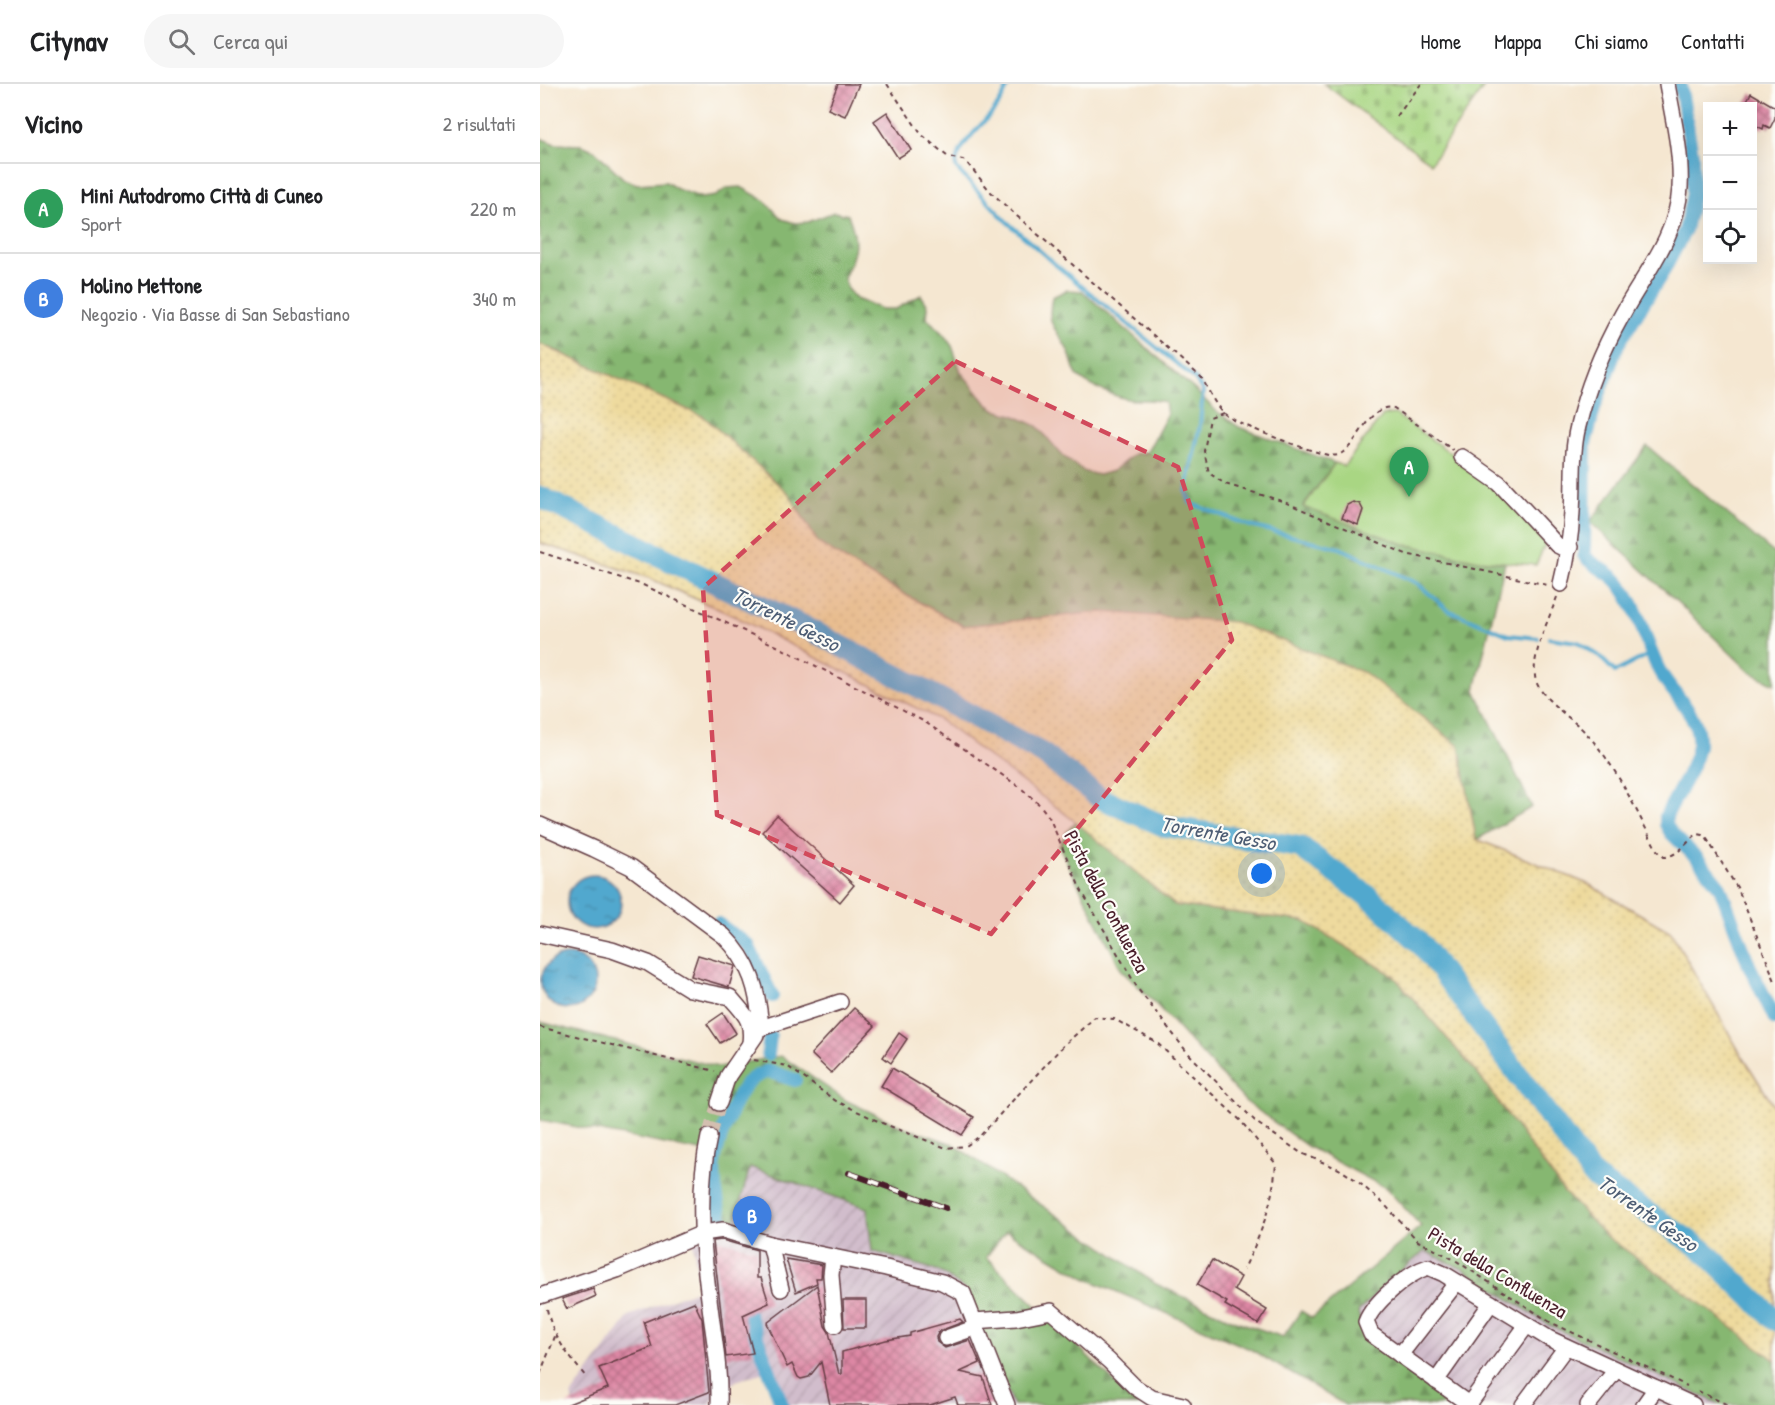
<!DOCTYPE html>
<html lang="it">
<head>
<meta charset="utf-8">
<style>
  :root { --surface:#fff; --page:#f6f6f6; --text:#202124; --muted:#757577; --line:#e0e0e0; --accent:#d1495b }
  body { margin:0; font-family:"Patrick Hand",sans-serif; background:var(--page); color:var(--text) }
  .controls { position:absolute; right:18px; top:18px; display:grid; overflow:hidden; border-radius:0px; box-shadow:0 6px 24px #0002 }
  .controls button { width:54px; height:54px; display:grid; place-items:center; padding:0; border:0; border-bottom:2px solid var(--line); background:var(--surface); color:var(--text); font:30px sans-serif }
  .you { position:absolute; left:722px; top:790px; width:21px; height:21px; margin:-15px; border:4px solid #fff; border-radius:50%; background:#1a73e8; box-shadow:0 0 0 9px #1a73e833 }
  .badge { display:grid; place-items:center; width:39px; height:39px; border-radius:50%; background:var(--accent); color:#fff; font-size:20px; font-weight:700 }
  .pin { position:absolute; translate:-50% -50px; filter:drop-shadow(0 2px 3px #0008) }
  .pin::after { content:''; position:absolute; top:32px; width:21px; height:18px; background:inherit; clip-path:polygon(0 0,100% 0,50% 100%) }
  .list { margin:0; padding:0; list-style:none }
  h2 { display:flex; justify-content:space-between; align-items:center; height:78px; margin:0; padding:0 24px; font-size:26px }
  h2 small { font-size:20px; font-weight:400; color:var(--muted) }
  .list li { display:grid; grid-template-columns:39px 1fr auto; gap:18px; align-items:center; box-sizing:border-box; height:90px; padding:0 24px; border-top:2px solid var(--line) }
  .list b { display:block; font-size:22px; white-space:nowrap }
  .list p { margin:0; font-size:20px; white-space:nowrap; color:var(--muted) }
  .list em { font-size:20px; font-style:normal; color:var(--muted) }
  .icon { flex:none; width:33px; height:33px; fill:none; stroke:currentColor; stroke-width:2; stroke-linecap:round; stroke-linejoin:round }
  .map { position:relative; flex:none; width:1235px; height:1321px; overflow:hidden }
  header { display:flex; align-items:center; gap:36px; box-sizing:border-box; height:84px; padding:0 30px; background:var(--surface); border-bottom:2px solid var(--line) }
  header strong { font-size:28px }
  nav { display:flex; gap:33px; margin-inline-start:auto; font-size:21px }
  .search { width:420px; height:54px; background:var(--page); display:flex; align-items:center; gap:15px; box-sizing:border-box; padding:0 21px; border-radius:33px; color:var(--muted); font-size:22px }
  main { display:flex }
  aside { flex:1; background:var(--surface) }
  .map>svg:first-child { display:block }
</style>
</head>
<body>
<header>
<strong>Citynav</strong>
<div class="search"><svg class="icon" aria-label="search" viewBox="0 0 24 24"><circle cx="10" cy="10" r="6"/><path d="M15 15l6 6"/></svg>Cerca qui</div>
<nav><a>Home</a><a>Mappa</a><a>Chi siamo</a><a>Contatti</a></nav>
</header>
<main>
<aside>
<h2>Vicino<small>2 risultati</small></h2>
<ul class="list">
<li><span class="badge" style="background:#2e9e5b">A</span><div><b>Mini Autodromo Città di Cuneo</b><p>Sport</p></div><em>220 m</em></li>
<li><span class="badge" style="background:#3f7fe0">B</span><div><b>Molino Mettone</b><p>Negozio · Via Basse di San Sebastiano</p></div><em>340 m</em></li>
</ul>
</aside>
<div class="map">
<svg width="1235" height="1321" viewBox="0 0 1235 1321">
  <defs>
    <pattern id="industrial-furrows" width="10" height="10" patternUnits="userSpaceOnUse" patternTransform="scale(1.5)"><rect width="10" height="10" fill="#d1bdcc"/><path d="M-1 1l2-2M0 10L10 0M9 11l2-2" fill="none" stroke="#b5a2af"/></pattern>
    <pattern id="forest-firs" width="22" height="20" patternUnits="userSpaceOnUse" patternTransform="scale(1.5)"><rect width="22" height="20" fill="#86b771"/><path d="M5 1l3.5 6h-7zM16 11l3.5 6h-7z" fill="#70945d"/></pattern>
    <pattern id="sand-dots" width="8" height="8" patternUnits="userSpaceOnUse" patternTransform="scale(1.5)"><rect width="8" height="8" fill="#eeda9e"/><path d="M2 2h.1M6 6h.1" fill="none" stroke="#cebb88" stroke-width="1.8" stroke-linecap="round"/></pattern>
    <pattern id="cemetery-stones" width="16" height="16" patternUnits="userSpaceOnUse" patternTransform="scale(1.5)"><rect width="16" height="16" fill="#a9d683"/><path d="M2 7V4a2 2 0 0 1 4 0v3zM10 15v-3a2 2 0 0 1 4 0v3z" fill="#93b771"/></pattern>
    <pattern id="water-ripples" width="26" height="14" patternUnits="userSpaceOnUse" patternTransform="scale(1.5)"><rect width="26" height="14" fill="#51a8ce"/><path d="M2 4q2-2 4 0t4 0M15 11q2-2 4 0t4 0" fill="none" stroke="#4588a7"/></pattern>
    <pattern id="building-cross-hatch" width="8" height="8" patternUnits="userSpaceOnUse" patternTransform="scale(1.5)"><rect width="8" height="8" fill="#dd87a4"/><path d="M0 0l8 8M0 8l8-8" fill="none" stroke="#b56e86"/></pattern>
  </defs>
  <rect width="100%" height="100%" fill="#fdfcf7"/>
  <filter id="ink" filterUnits="userSpaceOnUse"><feTurbulence type="fractalNoise" baseFrequency=".0167" numOctaves="2"/><feDisplacementMap in="SourceGraphic" scale="12" xChannelSelector="R" yChannelSelector="G"/><feConvolveMatrix kernelMatrix="1 2 1 2 8 2 1 2 1" color-interpolation-filters="sRGB"/></filter>
  <filter id="wash" filterUnits="userSpaceOnUse"><feTurbulence type="fractalNoise" baseFrequency=".008" numOctaves="4" result="noise"/><feDisplacementMap in="SourceGraphic" scale="24" xChannelSelector="R" yChannelSelector="G"/><feGaussianBlur stdDeviation="1.35" result="paint"/><feColorMatrix in="noise" values="0 0 0 0 0 0 0 0 0 0 0 0 0 0 0 0 0 1.4 0 .05"/><feComposite in="paint" operator="in"/></filter>
  <g filter="url(#wash)">
    <rect width="100%" height="100%" fill="#f5e7d1"/>
    <g fill="url(#industrial-furrows)">
      <polygon points="210,1083 328,1124 332,1167 399,1187 427,1207 473,1321 245,1321 230,1286 196,1297 172,1317 171,1321 35,1321 31,1312 89,1232 159,1205 153,1158 194,1141"/>
      <polygon points="885,1167 923,1185 1011,1242 1182,1321 921,1321 824,1253 818,1228 848,1197"/>
    </g>
    <g fill="url(#forest-firs)" stroke="#686b4e" stroke-width="1.5">
      <path d="M 0,54 L 15,60 L 42,61 L 55,67 L 84,95 L 97,100 L 126,98 L 137,105 L 162,114 L 176,112 L 187,104 L 201,103 L 224,116 L 242,135 L 255,139 L 268,138 L 294,128 L 308,131 C 319,157 316,169 304,194 L 308,206 L 316,215 L 342,225 L 356,225 L 381,211 L 388,222 L 387,234 L 404,251 L 412,262 L 421,288 L 447,320 L 458,327 L 473,331 L 497,342 L 523,372 L 545,388 L 559,391 L 573,387 L 594,370 L 607,368 L 627,331 L 625,318 C 612,315 600,317 587,315 C 574,312 545,301 537,291 C 532,283 532,273 527,265 C 515,241 506,243 512,213 L 527,206 L 542,207 L 654,305 L 675,326 L 699,343 L 795,379 L 763,422 L 864,460 L 939,476 L 965,479 L 935,606 L 992,723 L 936,756 L 919,662 L 562,528 L 424,542 L 334,494 L 278,459 L 249,410 L 22,269 L 0,260 Z"/>
      <polygon points="1107,362 1235,470 1235,600 1210,588 1133,514 1050,438"/>
      <polygon points="536,738 635,821 764,837 853,891 938,990 1024,1108 1065,1151 1148,1210 1235,1276 1235,1321 1182,1321 1011,1242 923,1185 885,1167 848,1197 818,1228 824,1253 921,1321 805,1321 710,1265 545,1194 466,1147 446,1173 598,1321 473,1321 427,1207 399,1187 332,1167 327,1124 210,1083 194,1141 175,1140 166,1126 171,1069 0,1036 0,938 178,983 241,972 307,1017 358,1041 413,1060 616,1200 693,1236 743,1253 761,1227 772,1234 881,1142 846,1104 767,1062 705,1017 612,916 582,887 519,762 528,746"/>
    </g>
    <polygon fill="url(#sand-dots)" stroke="#9c7c64" stroke-width="1.5" points="0,260 164,333 249,410 278,459 334,494 423,542 562,528 694,538 825,589 919,662 936,755 1048,800 1131,848 1198,965 1235,1024 1235,1276 1148,1210 1065,1151 1024,1108 938,990 853,891 764,837 635,821 536,738 398,635 196,533 109,494 0,459"/>
    <polygon fill="url(#cemetery-stones)" stroke="#7a7a57" stroke-width="1.5" points="784,0 946,0 891,79"/>
    <polygon fill="#a9d683" stroke="#7a7a57" stroke-width="1.5" points="855,330 959,403 1007,456 996,481 939,476 864,460 763,423 795,379 804,382 843,331"/>
    <g fill="url(#water-ripples)" stroke="#4e647c" stroke-width="1.5">
      <circle cx="54" cy="818" r="27"/>
      <circle cx="28" cy="898" r="27"/>
    </g>
    <g fill="none" stroke-linecap="round" stroke-linejoin="round">
      <g stroke="#51a8ce" stroke-width="4">
        <path d="M 469,0 C 465,9 461,18 455,25 C 444,40 413,65 416,84 L 466,137 L 517,182 L 654,294 L 663,307 L 660,341 L 646,407 L 650,419 L 710,442 L 800,464 L 877,499 L 908,526 L 968,551 L 998,554"/>
        <polyline points="1009,554 1038,558 1059,572 1075,588 1112,569"/>
      </g>
      <g stroke="#51a8ce" stroke-width="14">
        <path d="M 1140,0 L 1152,70 L 1153,110 L 1145,146 L 1124,186 L 1078,260 L 1055,321 L 1045,360 L 1044,471 C 1053,483 1070,487 1079,499 C 1100,524 1104,557 1119,586 C 1132,611 1161,630 1158,661 C 1155,683 1136,711 1126,732 L 1126,740 L 1131,749 L 1157,774 L 1180,803 L 1209,881 L 1235,935"/>
        <polyline points="178,840 208,861 232,912"/>
        <polyline points="228,970 230,952"/>
        <path d="M 182,1140 C 178,1122 174,1103 174,1084 C 173,1067 196,1010 208,998 C 213,993 221,990 228,987 L 255,996"/>
        <polyline points="202,1213 242,1321"/>
      </g>
      <polyline stroke="#51a8ce" stroke-width="22" points="0,413 267,544 418,624 503,670 560,714 624,742 760,763 832,815 882,861 1054,1093 1163,1166 1235,1236"/>
    </g>
    <g id="blocks">
      <g fill="url(#building-cross-hatch)">
        <polygon points="298,0 319,0 305,32 288,25"/>
        <polygon points="1211,9 1235,23 1235,34 1230,44 1224,41 1223,45 1212,40 1212,22 1204,22"/>
        <polygon points="347,28 371,66 358,74 334,37"/>
        <polygon points="813,418 820,420 823,426 818,441 802,434 807,421"/>
        <polygon points="237,731 314,801 300,818 222,748"/>
        <polygon points="158,871 195,882 189,903 151,892"/>
        <polygon points="314,924 335,942 291,989 271,970"/>
        <polygon points="183,929 196,949 180,959 167,940"/>
        <polygon points="359,949 367,955 351,979 343,973"/>
        <polygon points="352,984 434,1033 422,1051 341,1002"/>
        <polygon points="182,1156 217,1166 217,1194 221,1194 229,1219 203,1231 213,1269 186,1273 173,1157"/>
        <polygon points="246,1175 282,1181 281,1194 276,1194 277,1199 256,1208"/>
        <polygon points="672,1176 701,1193 694,1206 727,1226 718,1240 685,1221 687,1218 657,1201"/>
        <polygon points="277,1201 285,1242 289,1248 299,1290 302,1290 302,1268 346,1256 370,1252 370,1249 420,1235 423,1238 399,1247 396,1253 397,1258 405,1264 430,1256 440,1279 420,1288 443,1293 452,1321 418,1321 415,1313 390,1321 290,1321 281,1278 269,1293 261,1295 258,1293 252,1280 247,1283 227,1239"/>
        <polygon points="53,1205 56,1212 27,1225 22,1215"/>
        <polygon points="303,1216 326,1216 326,1244 304,1244"/>
        <polygon points="154,1218 162,1235 169,1308 135,1321 26,1321 68,1304 59,1284 112,1263 104,1238"/>
      </g>
    </g>
  </g>
  <g filter="url(#ink)">
    <use href="#blocks" fill-opacity="0" stroke="#643d44" stroke-width="1.5"/>
    <g fill="none" stroke-linecap="round" stroke-linejoin="round">
      <polyline stroke="#d3bfb0" stroke-width="15" stroke-dasharray="15 8" stroke-linecap="butt" points="169,1053 179,1019"/>
      <g stroke="#643d44" stroke-width="18">
        <g id="minor">
          <polyline points="922,373 959,399 1017,461 1023,464 1030,463"/>
          <path d="M 1021,500 C 1027,476 1031,453 1032,428 C 1034,399 1031,370 1038,342 C 1047,304 1063,265 1082,231 C 1104,190 1137,153 1140,104 C 1142,70 1133,34 1127,0"/>
          <path d="M 0,741 L 54,765 L 91,783 L 184,852 C 211,879 218,906 221,944"/>
          <path d="M 0,850 L 72,866 L 108,879 L 150,905 L 190,913 C 204,930 213,935 210,959"/>
          <polyline points="221,944 300,918"/>
          <polyline points="179,1019 188,992 216,951"/>
          <path d="M 169,1053 C 155,1114 164,1177 172,1238 C 176,1266 180,1293 179,1321"/>
          <polyline points="230,1160 241,1205"/>
          <polyline points="293,1173 291,1191 295,1241"/>
          <polyline points="0,1212 77,1186 163,1149 183,1146 230,1160 346,1184 402,1198 423,1209 467,1321"/>
          <polyline points="434,1237 476,1234 511,1227 569,1277 595,1303 612,1314 643,1321"/>
          <polyline points="406,1254 437,1243"/>
          <polyline points="860,1271 917,1198"/>
          <polyline points="896,1297 951,1219"/>
          <polyline points="929,1320 987,1241"/>
          <path d="M 930,1321 L 831,1250 L 826,1238 C 833,1219 868,1189 888,1183 L 904,1190 L 1008,1254 L 1153,1321"/>
          <polyline points="983,1321 1026,1263"/>
          <polyline points="1048,1321 1076,1286"/>
          <polyline points="1104,1321 1116,1304"/>
        </g>
      </g>
      <g stroke="#643d44" stroke-width="2" stroke-dasharray="4.5 4.5" stroke-linecap="butt">
        <path d="M 347,0 L 381,50 L 408,73 L 423,76 L 428,80 L 450,107 L 470,126 L 661,293 C 669,305 674,322 686,331 C 698,341 772,368 788,371 C 793,372 798,372 802,369 C 819,359 830,318 854,324 L 913,366"/>
        <polyline points="857,32 881,0"/>
        <polyline points="683,329 670,334 664,367 669,389 685,400 742,417 866,470 1008,501"/>
        <polyline points="0,468 103,501 239,563 385,638 481,704 500,721 509,733 540,804 598,905 647,968 717,1039 761,1069 799,1085 816,1096 845,1121 878,1157 915,1176 1010,1238 1147,1302"/>
        <path d="M 1017,513 C 1009,535 992,569 995,592 C 997,613 1032,634 1046,649 C 1077,682 1096,727 1117,766 L 1124,773 C 1139,772 1146,758 1157,750 L 1163,751 L 1167,755 L 1198,805 L 1235,897"/>
        <polyline points="0,943 175,987"/>
        <path d="M 214,976 L 247,982 L 296,1017 L 342,1039 L 406,1064 L 426,1062 L 440,1052 L 522,963 L 555,933 L 574,935 L 616,958 L 700,1036 L 736,1080 C 732,1123 722,1147 704,1185"/>
        <path d="M 7,1225 C 12,1252 30,1274 47,1294"/>
        <polyline points="0,1290 16,1250"/>
        <polyline points="1158,1307 1188,1321"/>
      </g>
      <use href="#minor" stroke="#fff" stroke-width="15"/>
      <g stroke="#4a1f2b" stroke-width="6">
        <polyline id="rail" points="309,1089 406,1124"/>
      </g>
      <use href="#rail" stroke="#fdfcf7" stroke-width="4" stroke-dasharray="11" stroke-linecap="butt"/>
    </g>
  </g>
  <path fill="#d1495b" fill-opacity="0.2" stroke="#d1495b" stroke-width="4.5" stroke-dasharray="12 8" stroke-linejoin="round" d="M 415,277 L 638,383 L 692,556 L 451,850 L 177,731 L 163,504 Z"/>
  <g text-anchor="middle" dominant-baseline="central" stroke-width="4.5" stroke-linejoin="round" paint-order="stroke">
    <g font-size="20" fill="#4a1f2b" stroke="#fdfcf7">
      <text transform="translate(567 817) rotate(62)">Pista della Confluenza</text>
      <text transform="translate(958 1188) rotate(31)">Pista della Confluenza</text>
    </g>
    <g font-size="21" font-style="italic" fill="#4d5d74" stroke="#fdfcf7">
      <text transform="translate(246 535) rotate(27)">Torrente Gesso</text>
      <text transform="translate(678 749) rotate(10)">Torrente Gesso</text>
      <text transform="translate(1108 1129) rotate(35)">Torrente Gesso</text>
    </g>
  </g>
</svg>
<div class="controls">
<button>+</button>
<button>−</button>
<button><svg class="icon" aria-label="locate" viewBox="0 0 24 24"><circle cx="12" cy="12" r="6"/><path d="M12 2v4M12 18v4M2 12h4M18 12h4"/></svg></button>
</div>
<div class="you"></div>
<div class="pin badge" style="left:869px;top:413px;background:#2e9e5b">A</div>
<div class="pin badge" style="left:212px;top:1162px;background:#3f7fe0">B</div>
</div>
</main>
</body>
</html>
